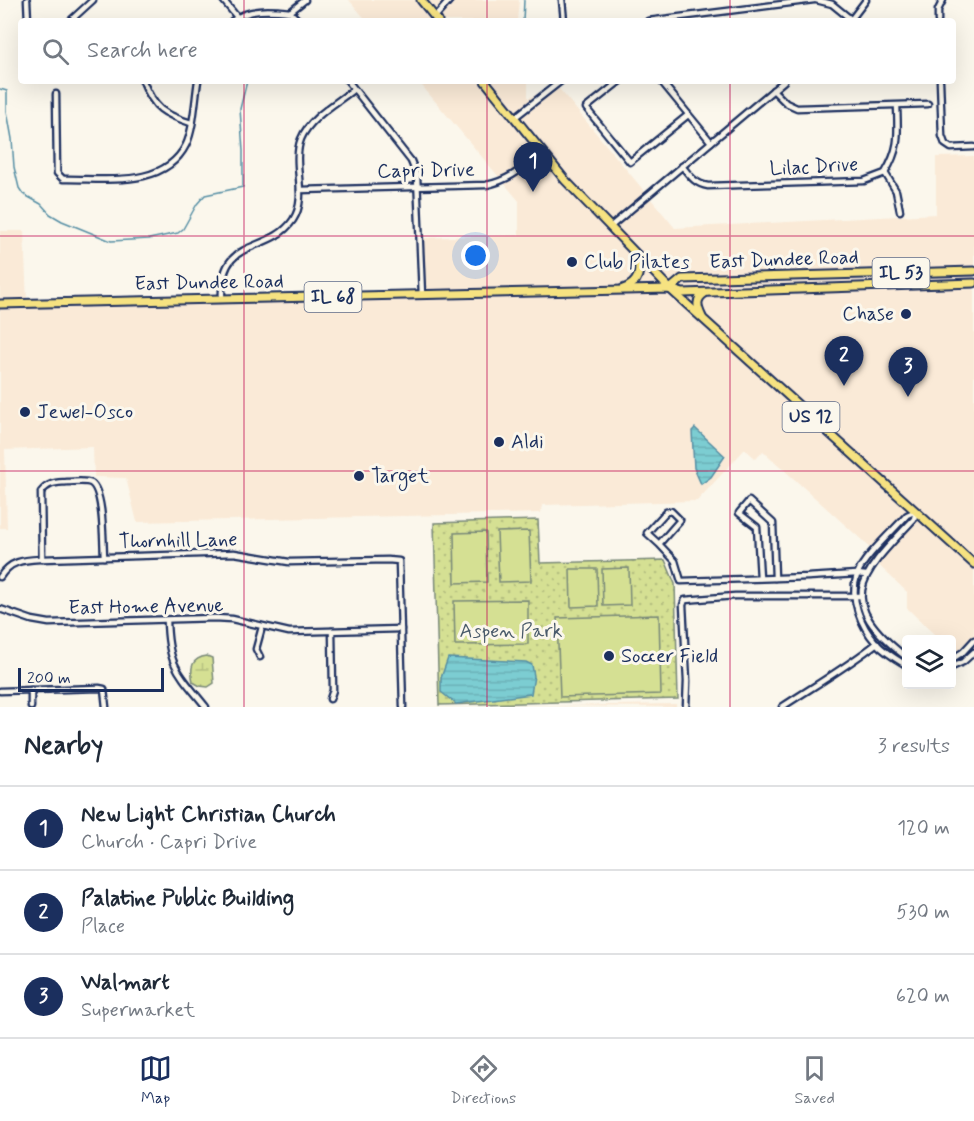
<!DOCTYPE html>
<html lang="en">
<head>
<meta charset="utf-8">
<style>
  :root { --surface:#fff; --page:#f2f2f3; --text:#1f2937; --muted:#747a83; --line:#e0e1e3; --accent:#1b2f5e }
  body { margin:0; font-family:Mynerve,sans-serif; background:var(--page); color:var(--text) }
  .controls { position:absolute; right:18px; bottom:18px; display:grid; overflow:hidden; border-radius:6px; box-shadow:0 6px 24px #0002 }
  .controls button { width:54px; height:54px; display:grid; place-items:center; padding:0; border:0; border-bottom:2px solid var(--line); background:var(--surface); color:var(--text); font:30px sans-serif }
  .scale { position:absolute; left:18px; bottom:15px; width:146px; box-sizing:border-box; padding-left:6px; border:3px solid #1b2f5e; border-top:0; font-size:16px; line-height:21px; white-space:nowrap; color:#1b2f5e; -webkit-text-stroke:4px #fbf7ec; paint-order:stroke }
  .you { position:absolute; left:476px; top:256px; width:21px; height:21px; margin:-15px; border:4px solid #fff; border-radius:50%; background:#1a73e8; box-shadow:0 0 0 9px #1a73e833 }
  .badge { display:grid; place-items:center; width:39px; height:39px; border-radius:50%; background:var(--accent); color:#fff; font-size:20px; font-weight:700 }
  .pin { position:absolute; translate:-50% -50px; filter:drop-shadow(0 2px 3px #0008) }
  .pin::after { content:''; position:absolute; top:32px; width:21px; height:18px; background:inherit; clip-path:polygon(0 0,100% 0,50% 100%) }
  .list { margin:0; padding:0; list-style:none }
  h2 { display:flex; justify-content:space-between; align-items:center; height:78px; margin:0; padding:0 24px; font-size:26px }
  h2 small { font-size:20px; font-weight:400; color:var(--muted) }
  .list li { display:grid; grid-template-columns:39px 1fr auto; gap:18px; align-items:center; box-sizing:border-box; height:84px; padding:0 24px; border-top:2px solid var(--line) }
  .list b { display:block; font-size:22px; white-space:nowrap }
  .list p { margin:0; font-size:20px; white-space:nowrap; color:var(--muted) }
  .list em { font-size:20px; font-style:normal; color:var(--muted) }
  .icon { flex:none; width:33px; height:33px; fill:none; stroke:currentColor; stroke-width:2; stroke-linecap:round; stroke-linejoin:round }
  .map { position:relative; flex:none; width:974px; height:707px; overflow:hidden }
  .search { position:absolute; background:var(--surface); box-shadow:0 6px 24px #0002; left:18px; right:18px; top:18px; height:66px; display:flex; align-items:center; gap:15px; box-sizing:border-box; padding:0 21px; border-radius:6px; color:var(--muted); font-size:22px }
  .sheet { height:330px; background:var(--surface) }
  nav { display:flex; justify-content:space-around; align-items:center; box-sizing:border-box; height:84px; border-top:2px solid var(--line); background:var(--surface); font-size:16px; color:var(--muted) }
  nav a { display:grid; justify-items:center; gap:3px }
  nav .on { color:var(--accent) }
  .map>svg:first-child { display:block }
</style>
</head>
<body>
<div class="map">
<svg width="974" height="707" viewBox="0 0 974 707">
  <defs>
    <pattern id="green-dots" width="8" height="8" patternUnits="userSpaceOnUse" patternTransform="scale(1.5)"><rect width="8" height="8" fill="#d5e093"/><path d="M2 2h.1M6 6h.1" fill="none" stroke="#b6c081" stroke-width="1.8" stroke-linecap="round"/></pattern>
    <pattern id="wetland-marsh" width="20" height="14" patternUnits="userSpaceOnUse" patternTransform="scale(1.5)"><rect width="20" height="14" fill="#d5e093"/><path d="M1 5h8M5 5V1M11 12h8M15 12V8" fill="none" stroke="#b6c081"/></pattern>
    <pattern id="water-rules" width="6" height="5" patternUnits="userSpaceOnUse" patternTransform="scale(1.5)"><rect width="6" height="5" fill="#7ccdd2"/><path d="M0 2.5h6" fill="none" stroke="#6bb0b7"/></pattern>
  </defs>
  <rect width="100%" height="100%" fill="#fbf7ec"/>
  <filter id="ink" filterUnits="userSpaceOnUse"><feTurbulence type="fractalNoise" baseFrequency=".0167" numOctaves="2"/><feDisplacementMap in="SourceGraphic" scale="12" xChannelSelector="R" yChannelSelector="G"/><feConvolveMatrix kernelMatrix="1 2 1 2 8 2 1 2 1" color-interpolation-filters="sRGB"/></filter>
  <g filter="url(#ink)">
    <g fill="#faead7">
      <polygon points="349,0 519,0 517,21 367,21"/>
      <polygon points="418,81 528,81 528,98 550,90 556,85 675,228 936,214 936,157 974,156 974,652 963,662 952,651 952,640 939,639 907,608 907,592 869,556 874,551 763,451 756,459 745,449 697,501 542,505 541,513 137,522 126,478 94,477 93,447 5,450 7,528 0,528 0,231 24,231 27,303 421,295 420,238 519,235 519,201"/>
      <polygon points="676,704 676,707 553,706"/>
    </g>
    <polygon fill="url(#green-dots)" stroke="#788878" stroke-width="1.5" points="538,520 540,563 665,560 675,584 678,699 439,705 434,523"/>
    <path fill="url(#wetland-marsh)" stroke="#788878" stroke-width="1.5" d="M 207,656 L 212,658 L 214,683 L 208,687 L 200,686 L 193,682 C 190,668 191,658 207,656 Z"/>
    <g fill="#d5e093" stroke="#788878" stroke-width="1.5">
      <polygon points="529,531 531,581 499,582 497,532"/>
      <polygon points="486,532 487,582 455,583 454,533"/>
      <polygon points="629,568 630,605 603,606 602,569"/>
      <polygon points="570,569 597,569 598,606 571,607"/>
      <polygon points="528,600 528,644 455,645 454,601"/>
      <polygon points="659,615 661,694 560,697 557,618"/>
    </g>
    <g fill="url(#water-rules)" stroke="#558ea4" stroke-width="1.5">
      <polygon points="695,428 725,456 711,477 701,484 694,468 692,431"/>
      <polygon points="448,658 526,662 532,665 534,676 531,694 456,704 441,692 441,678"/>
    </g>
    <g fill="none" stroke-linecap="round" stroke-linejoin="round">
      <g stroke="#558ea4" stroke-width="1.5">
        <polyline points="523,21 524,0"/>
        <polyline points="0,89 7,91 7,111 12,139 14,167 19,188 23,194 41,204 50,214 62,221 111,241 149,239 178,233 183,229 197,204 205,195 243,187 243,151 240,109 247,81"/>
      </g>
      <g stroke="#1b2f5e" stroke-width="9">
        <g id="minor">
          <polyline points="27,0 28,21"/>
          <polyline points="223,0 237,17"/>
          <polyline points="562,0 564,21"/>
          <polyline points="816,0 832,4 853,21"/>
          <polyline points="290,12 305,0"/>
          <polyline points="290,12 299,21"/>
          <polyline points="435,17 450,0"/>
          <polyline points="70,21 93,0"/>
          <path d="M 232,21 C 248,8 271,10 290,12"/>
          <polyline points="648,21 814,0"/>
          <polyline points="850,21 866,0"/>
          <polyline points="938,21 938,10 943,0"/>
          <path d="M 143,81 C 154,109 163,114 191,123"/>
          <polyline points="348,81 411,161 417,176 422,295"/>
          <polyline points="620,81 586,108 630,162 688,115"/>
          <polyline points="661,81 711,142"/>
          <polyline points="940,81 942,136 945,144 951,148 974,147"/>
          <polyline points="773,90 786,103 797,108 928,104"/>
          <path d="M 56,94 L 57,173 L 63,179 C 104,178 164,189 186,145 C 194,129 195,99 198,81"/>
          <polyline points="514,118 561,81"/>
          <path d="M 682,166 C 690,176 695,184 708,186 L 864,181 L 885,173 C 900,148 898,135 897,106"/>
          <polyline points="885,173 896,191 900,211"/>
          <path d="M 300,190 L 486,185 C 509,181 524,167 542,153"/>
          <polyline points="610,227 784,81"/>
          <path d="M 222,299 C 219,234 268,256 293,220 C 309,196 291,165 301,139 C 310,117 337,103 354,89"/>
          <polyline points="659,544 647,533 666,512 671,511 680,520 659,544 675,561 681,581 808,577 857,574 866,575"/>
          <path d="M 42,559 L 41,492 C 49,482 56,483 67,482 C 74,482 85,480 91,483 C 104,491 103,543 104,557"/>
          <path d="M 0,577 C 11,560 24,560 42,559 L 234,553 L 289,562 L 388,560 L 399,561 L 403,707"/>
          <polyline points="760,578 757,527 739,513 749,501 773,523 775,578"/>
          <polyline points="0,609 32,620 49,623 215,618 232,619 289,632 401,629"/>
          <path d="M 167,620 C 168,666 178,672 206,707"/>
          <polyline points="260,657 256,649 262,627"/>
          <path d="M 906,657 C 833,600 860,576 914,519 L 916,511"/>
          <polyline points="952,659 963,652 974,640"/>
          <path d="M 906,665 C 896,659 884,652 876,643 C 861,626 849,598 857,575 C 863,557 894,530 907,515 L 916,511"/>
          <polyline points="952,667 963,662 974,652"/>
          <polyline points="31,690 31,707"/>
          <polyline points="0,691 99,688 104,689 106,707"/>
          <polyline points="330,699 333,690 332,631"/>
          <polyline points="686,707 687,681 683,605 685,600 735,596 861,596"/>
          <path d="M 782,707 C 814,686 847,667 877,643"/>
        </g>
      </g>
      <g stroke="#1b2f5e" stroke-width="11">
        <g id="primary">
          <polyline points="421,0 438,21"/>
          <polyline points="485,81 565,180 670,289 974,564"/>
          <path d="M 623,289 C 640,283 641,271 637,255"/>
          <polyline points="670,289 682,279 974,271"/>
          <polyline points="0,304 670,289 683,293 974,283"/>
          <path d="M 702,317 C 697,307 695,299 705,293"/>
        </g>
      </g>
      <use href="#minor" stroke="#fbf7ec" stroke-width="4.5"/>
      <use href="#primary" stroke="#f6e281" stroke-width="7"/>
    </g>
  </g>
  <path fill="none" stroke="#c2185b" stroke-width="1.5" stroke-opacity="0.55" d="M 244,0 L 244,21M 487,0 L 487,21M 730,0 L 730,21M 244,81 L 244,707M 487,81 L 487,707M 730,81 L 730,707M 0,236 L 974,236M 0,471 L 974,471"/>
  <g fill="#1b2f5e" stroke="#fbf7ec" stroke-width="2">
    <circle cx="572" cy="262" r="6"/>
    <circle cx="906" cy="314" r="6"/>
    <circle cx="25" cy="412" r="6"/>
    <circle cx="499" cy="442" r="6"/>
    <circle cx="359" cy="476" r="6"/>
    <circle cx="609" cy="656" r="6"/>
  </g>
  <g text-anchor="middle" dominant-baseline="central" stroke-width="6" stroke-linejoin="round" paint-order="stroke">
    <g fill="#fbf7ec" stroke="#5e6b89" stroke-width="1.5">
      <rect x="872.5" y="258" width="57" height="30" rx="4.5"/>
      <rect x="304.5" y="282" width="57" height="30" rx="4.5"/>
      <rect x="782.5" y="402" width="57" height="30" rx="4.5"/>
    </g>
    <g font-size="18" font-weight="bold" fill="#1b2f5e">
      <text x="901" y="273">IL 53</text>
      <text x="333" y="297">IL 68</text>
      <text x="811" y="417">US 12</text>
    </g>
    <g font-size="20" fill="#1b2f5e" stroke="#fbf7ec">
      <text transform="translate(814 167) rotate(-3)">Lilac Drive</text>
      <text transform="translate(426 171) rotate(-1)">Capri Drive</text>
      <text transform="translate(784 260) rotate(-2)">East Dundee Road</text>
      <text transform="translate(209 283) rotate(-1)">East Dundee Road</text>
      <text transform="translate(178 541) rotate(-1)">Thornhill Lane</text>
      <text transform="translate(146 607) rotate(-1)">East Home Avenue</text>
    </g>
    <g font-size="20" fill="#1b2f5e" stroke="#fbf7ec" text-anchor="start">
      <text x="584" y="262">Club Pilates</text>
      <text x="894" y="314" text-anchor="end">Chase</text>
      <text x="37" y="412">Jewel-Osco</text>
      <text x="511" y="442">Aldi</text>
      <text x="371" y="476">Target</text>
      <text x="621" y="656">Soccer Field</text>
    </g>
    <g font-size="20" fill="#4a5b6b" stroke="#fbf7ec">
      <text x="511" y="631">Aspen Park</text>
    </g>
  </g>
</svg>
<div class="controls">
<button><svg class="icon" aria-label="layers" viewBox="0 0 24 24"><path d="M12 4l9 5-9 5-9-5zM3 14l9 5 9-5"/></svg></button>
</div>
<div class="scale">200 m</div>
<div class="you"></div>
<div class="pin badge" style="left:533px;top:192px">1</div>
<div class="pin badge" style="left:844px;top:386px">2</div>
<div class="pin badge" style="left:908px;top:397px">3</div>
<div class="search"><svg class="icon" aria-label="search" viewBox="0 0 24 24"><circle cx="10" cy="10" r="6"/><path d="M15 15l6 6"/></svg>Search here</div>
</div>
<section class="sheet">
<h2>Nearby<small>3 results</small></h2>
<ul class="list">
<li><span class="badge">1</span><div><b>New Light Christian Church</b><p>Church · Capri Drive</p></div><em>120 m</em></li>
<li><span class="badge">2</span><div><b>Palatine Public Building</b><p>Place</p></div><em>530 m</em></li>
<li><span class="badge">3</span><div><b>Walmart</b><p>Supermarket</p></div><em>620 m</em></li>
</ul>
</section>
<nav>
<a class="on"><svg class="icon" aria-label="map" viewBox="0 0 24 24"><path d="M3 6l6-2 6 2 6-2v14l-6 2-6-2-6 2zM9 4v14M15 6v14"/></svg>Map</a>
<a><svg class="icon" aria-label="directions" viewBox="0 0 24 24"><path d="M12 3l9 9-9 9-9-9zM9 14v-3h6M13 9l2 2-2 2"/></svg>Directions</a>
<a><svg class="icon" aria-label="saved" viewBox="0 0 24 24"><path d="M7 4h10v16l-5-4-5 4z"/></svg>Saved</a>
</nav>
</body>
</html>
